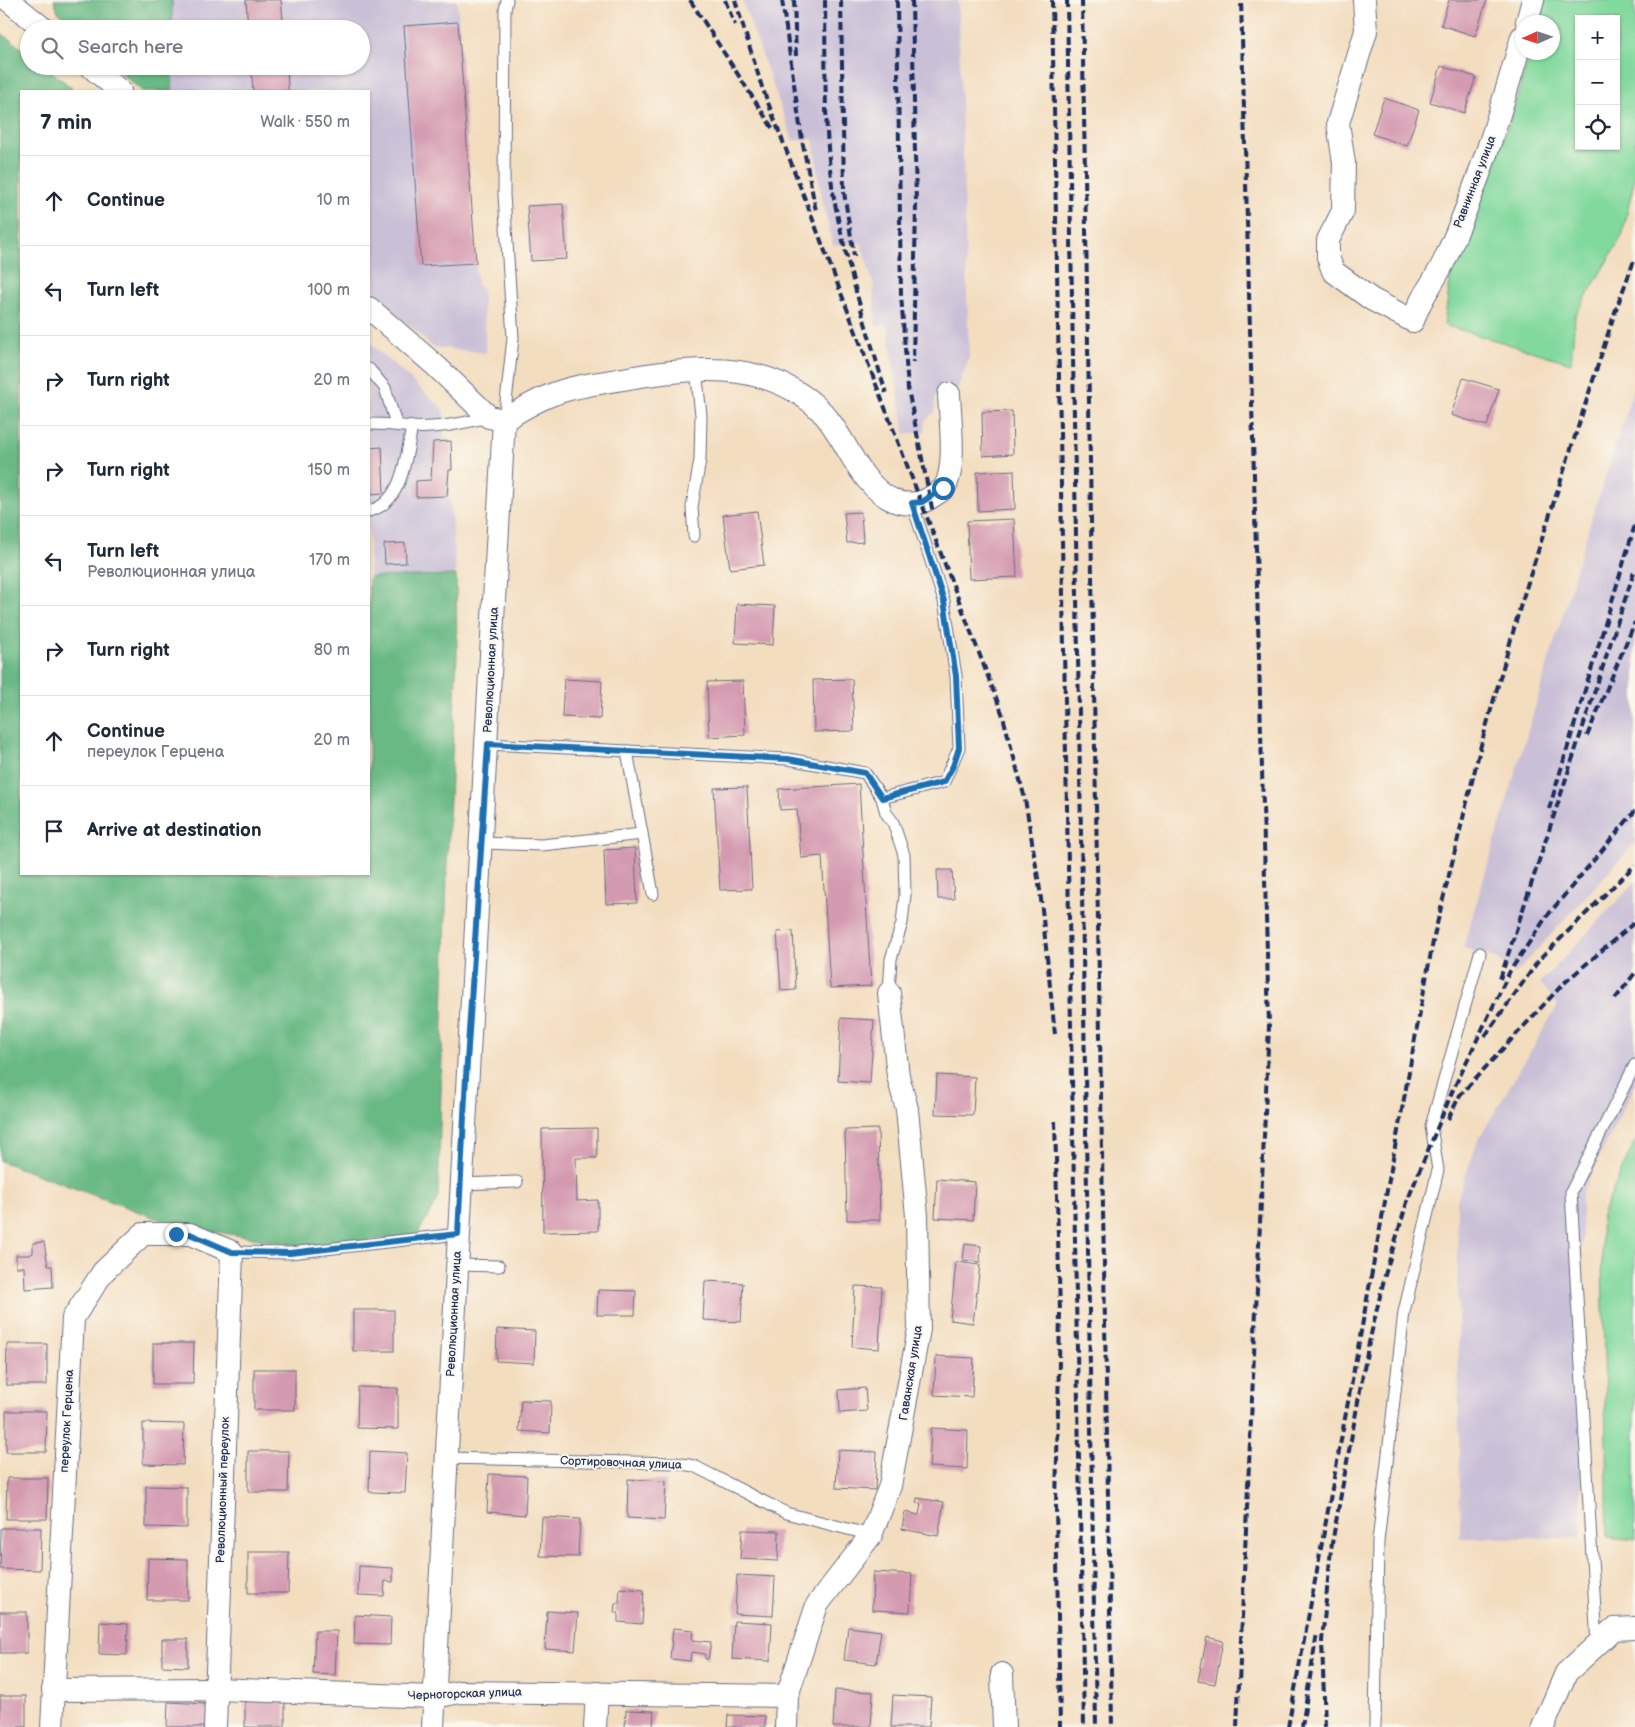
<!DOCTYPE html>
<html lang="en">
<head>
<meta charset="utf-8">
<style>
  :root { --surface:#fff; --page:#f6f6f7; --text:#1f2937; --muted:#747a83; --line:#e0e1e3 }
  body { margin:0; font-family:"Balsamiq Sans",sans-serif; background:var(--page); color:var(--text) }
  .controls { position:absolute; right:15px; top:15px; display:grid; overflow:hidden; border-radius:0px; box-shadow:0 1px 4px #0004 }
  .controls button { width:45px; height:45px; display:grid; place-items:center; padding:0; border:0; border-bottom:1px solid var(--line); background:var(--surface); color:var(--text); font:25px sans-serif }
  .compass { position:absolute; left:1515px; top:15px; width:45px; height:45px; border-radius:50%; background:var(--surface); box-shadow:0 1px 4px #0004; rotate:267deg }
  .stop { position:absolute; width:15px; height:15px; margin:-11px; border:4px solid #1f6fb2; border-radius:50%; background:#fff }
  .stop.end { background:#1f6fb2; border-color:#fff; box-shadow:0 1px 5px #0008 }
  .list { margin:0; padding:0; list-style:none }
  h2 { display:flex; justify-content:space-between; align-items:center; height:65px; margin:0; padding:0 20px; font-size:21px }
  h2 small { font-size:16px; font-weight:400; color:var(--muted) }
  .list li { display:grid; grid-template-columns:32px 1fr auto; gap:15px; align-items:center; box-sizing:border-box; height:90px; padding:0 20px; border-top:1px solid var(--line) }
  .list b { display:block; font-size:19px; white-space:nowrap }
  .list p { margin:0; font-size:16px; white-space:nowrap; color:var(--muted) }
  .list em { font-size:16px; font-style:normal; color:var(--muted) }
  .icon { flex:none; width:28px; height:28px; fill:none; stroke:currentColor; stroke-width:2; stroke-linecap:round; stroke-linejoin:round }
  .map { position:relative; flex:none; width:1635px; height:1727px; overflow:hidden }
  .search { position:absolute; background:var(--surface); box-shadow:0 1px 4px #0004; left:20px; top:20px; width:350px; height:55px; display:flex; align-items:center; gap:12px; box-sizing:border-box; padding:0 18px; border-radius:28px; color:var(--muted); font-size:19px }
  .panel { position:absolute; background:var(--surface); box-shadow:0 1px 4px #0004; left:20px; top:90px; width:350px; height:785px; border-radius:0px }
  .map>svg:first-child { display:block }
</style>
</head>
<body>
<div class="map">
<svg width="1635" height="1727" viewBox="0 0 1635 1727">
  <rect width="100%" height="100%" fill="#fbf7ec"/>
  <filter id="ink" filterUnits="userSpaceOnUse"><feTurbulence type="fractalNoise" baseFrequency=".02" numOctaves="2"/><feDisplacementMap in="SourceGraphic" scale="10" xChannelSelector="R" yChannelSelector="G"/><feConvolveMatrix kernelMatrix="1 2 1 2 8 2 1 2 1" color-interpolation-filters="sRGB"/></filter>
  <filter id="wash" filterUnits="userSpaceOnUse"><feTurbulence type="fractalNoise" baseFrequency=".0096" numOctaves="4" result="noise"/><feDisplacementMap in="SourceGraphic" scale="20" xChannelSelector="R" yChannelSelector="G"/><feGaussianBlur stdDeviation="1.12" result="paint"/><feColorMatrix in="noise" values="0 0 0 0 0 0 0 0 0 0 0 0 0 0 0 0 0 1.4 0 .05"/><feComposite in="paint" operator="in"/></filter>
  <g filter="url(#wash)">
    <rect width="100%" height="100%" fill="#f3ddbf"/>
    <g fill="#c9bfd7">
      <polygon points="172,0 457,0 477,285 482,288 486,353 433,347 369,290 369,91 172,91 172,66 361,66 361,29 172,29"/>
      <polygon points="742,0 958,0 969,358 957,390 949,394 935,396 935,412 925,421 925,432 905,434 887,325 876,326 873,283 861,243 833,245 821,194 813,139 793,141"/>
      <polygon points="369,342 443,409 456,575 369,577"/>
      <polygon points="1635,385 1635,843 1515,974 1493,957 1463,948 1588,530"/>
      <polygon points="1635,882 1635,1085 1582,1192 1581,1538 1460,1538 1457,1200 1478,1140 1558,1005 1540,983"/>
    </g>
    <g fill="#82d99d" stroke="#4e847e" fill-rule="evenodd">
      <path d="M 1545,0 L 1635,0 L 1635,177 L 1622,236 L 1575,316 L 1571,363 L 1444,325 L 1453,259 L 1509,124 L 1530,53 L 1552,52 L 1552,22 L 1539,22 ZM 1579,19 L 1616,19 L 1616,146 L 1579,146 Z"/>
      <polygon points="1635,1141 1635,1540 1608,1537 1601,1217"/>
    </g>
    <g fill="#69b984" stroke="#427471">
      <polygon points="54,0 172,0 172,29 84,29 58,12"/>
      <polygon points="0,32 29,54 29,66 44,66 71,87 72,91 21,91 21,874 369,874 369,577 456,575 457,655 448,840 438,1199 417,1235 307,1247 175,1225 0,1161"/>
      <polygon points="113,66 172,66 172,91 142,91"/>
    </g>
    <g id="blocks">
      <g fill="#d49ab0">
        <polygon points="246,0 281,0 284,29 248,29"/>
        <polygon points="1449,0 1487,0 1475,36 1441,25"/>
        <polygon points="458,22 476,263 421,266 404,26"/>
        <polygon points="251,66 287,66 288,91 253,91"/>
        <polygon points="1441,66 1476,77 1464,113 1430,102"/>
        <polygon points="1384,98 1419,110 1407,146 1372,134"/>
        <polygon points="563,204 567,259 531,261 527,206"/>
        <polygon points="1463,378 1499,389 1487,426 1451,415"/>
        <polygon points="1012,411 1013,454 983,456 982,412"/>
        <polygon points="451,441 452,470 449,470 447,496 416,497 416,481 431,480 433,442"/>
        <polygon points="382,447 384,493 369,494 369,448"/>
        <polygon points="1014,470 1015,509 978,511 977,472"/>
        <polygon points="757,511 764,565 730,569 723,515"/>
        <polygon points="861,512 863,542 847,543 844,513"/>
        <polygon points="1014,519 1017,577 969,579 967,521"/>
        <polygon points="405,543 406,563 385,564 384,544"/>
        <polygon points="737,604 775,606 773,645 735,643"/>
        <polygon points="564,679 602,681 600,719 562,717"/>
        <polygon points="852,679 854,731 814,732 813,680"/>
        <polygon points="743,681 745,735 709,737 707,682"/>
        <polygon points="859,784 871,986 830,988 822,856 801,858 797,809 780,810 779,789"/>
        <polygon points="747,787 752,889 720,890 714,788"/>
        <polygon points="635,848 637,903 606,904 604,850"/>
        <polygon points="937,870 952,870 954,899 938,899"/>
        <polygon points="793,931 796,990 781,991 777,932"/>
        <polygon points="841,1018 874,1020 870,1083 838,1081"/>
        <polygon points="937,1075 975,1077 973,1115 935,1114"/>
        <polygon points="597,1128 597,1158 576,1158 577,1201 598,1200 598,1231 543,1232 542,1129"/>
        <polygon points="878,1129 880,1220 847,1220 845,1130"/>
        <polygon points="937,1179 975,1182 973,1220 935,1218"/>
        <polygon points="44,1242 48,1266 52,1266 53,1287 25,1289 24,1267 16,1267 16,1255 30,1255 33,1253 33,1243"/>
        <polygon points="965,1244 981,1246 980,1262 963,1260"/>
        <polygon points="956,1262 980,1265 973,1323 950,1320"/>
        <polygon points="705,1281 743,1283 741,1322 703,1320"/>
        <polygon points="855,1286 882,1287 879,1349 852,1347"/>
        <polygon points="598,1290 636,1291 635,1315 597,1315"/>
        <rect x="353" y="1310" width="41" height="41"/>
        <polygon points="497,1329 535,1331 534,1363 496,1361"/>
        <polygon points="153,1343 194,1343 193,1384 153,1384"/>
        <polygon points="7,1344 47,1344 47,1385 6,1385"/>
        <polygon points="936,1356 974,1358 972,1397 934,1395"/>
        <rect x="254" y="1369" width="41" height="41"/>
        <polygon points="358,1387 398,1388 398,1429 357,1428"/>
        <polygon points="865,1388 867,1411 840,1413 839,1390"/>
        <polygon points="521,1400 551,1401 550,1433 519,1431"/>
        <polygon points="6,1411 47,1411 46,1452 6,1452"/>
        <polygon points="143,1423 184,1424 183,1465 143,1464"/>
        <polygon points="931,1428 968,1430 967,1469 929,1467"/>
        <polygon points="838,1450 877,1452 875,1490 836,1488"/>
        <polygon points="248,1451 289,1451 288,1492 248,1492"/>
        <polygon points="370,1451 407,1453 405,1493 369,1492"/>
        <polygon points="489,1474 527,1476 525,1515 487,1512"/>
        <polygon points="7,1478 48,1478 47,1519 6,1519"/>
        <polygon points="628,1479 666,1481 664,1520 627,1518"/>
        <polygon points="146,1486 187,1487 187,1528 146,1527"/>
        <polygon points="917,1498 944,1502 938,1536 902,1529 905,1512 919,1515 921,1504 916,1503"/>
        <polygon points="542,1517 580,1519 578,1557 540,1556"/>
        <polygon points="1,1528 41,1528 40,1570 0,1569"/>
        <polygon points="742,1530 779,1531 778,1561 740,1559"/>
        <polygon points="248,1552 289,1552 288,1593 248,1593"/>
        <polygon points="148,1558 188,1559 188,1600 147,1600"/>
        <polygon points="359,1566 393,1568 393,1582 385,1581 384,1596 358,1595"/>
        <polygon points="873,1572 912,1574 910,1612 872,1610"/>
        <polygon points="737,1575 775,1577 773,1616 735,1614"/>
        <polygon points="620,1588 644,1590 642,1624 618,1622 618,1613 614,1613 615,1603 619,1603"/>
        <polygon points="547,1611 578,1613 575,1651 545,1649"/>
        <rect x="0" y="1612" width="27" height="41"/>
        <polygon points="355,1615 391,1617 390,1645 354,1644"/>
        <polygon points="734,1621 772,1623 770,1661 732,1659"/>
        <polygon points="100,1622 128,1624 127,1655 99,1654"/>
        <polygon points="848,1627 881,1631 876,1664 844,1660"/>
        <polygon points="673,1628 693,1630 692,1640 711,1642 708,1659 705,1659 705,1654 691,1652 690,1661 670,1659"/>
        <polygon points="315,1631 337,1631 335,1675 313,1674"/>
        <polygon points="1207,1637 1223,1641 1215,1684 1198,1681"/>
        <polygon points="162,1639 188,1639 188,1667 162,1666"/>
        <polygon points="835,1690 873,1692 871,1727 833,1727"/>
        <polygon points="893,1695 931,1697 929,1727 891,1727"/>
        <rect x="0" y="1696" width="26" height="31"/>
        <polygon points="245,1700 285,1701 285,1727 245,1727"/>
        <polygon points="168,1702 209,1704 208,1727 167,1727"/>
        <polygon points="626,1710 654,1711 653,1727 625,1727"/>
        <polygon points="728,1715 765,1716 765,1727 727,1727"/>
      </g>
    </g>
  </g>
  <g filter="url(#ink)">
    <use href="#blocks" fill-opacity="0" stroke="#676c80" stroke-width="1"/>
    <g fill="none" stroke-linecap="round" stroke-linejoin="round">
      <g stroke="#676c80" stroke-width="13">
        <g id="service">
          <polyline points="369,369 385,388 396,424"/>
          <polyline points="504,420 513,338 504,194 505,10 507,0"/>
          <path d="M 369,424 C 384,424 397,425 412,427 C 437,429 464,423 489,417"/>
          <path d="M 369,511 C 403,503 406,456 412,427"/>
          <polyline points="694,536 692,507 700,460 701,415 696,370"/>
          <polyline points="488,744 788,759 865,773 882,798"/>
          <polyline points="627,751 653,894"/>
          <polyline points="482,843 542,845 642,834"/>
          <polyline points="889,993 891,959 902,923 905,895 904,855 893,822 886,813 882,798 944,782 959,748 956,676 944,601 912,503"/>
          <polyline points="461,1184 517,1182"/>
          <polyline points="232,1252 290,1253 458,1234"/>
          <polyline points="457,1265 499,1266"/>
          <polyline points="446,1458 676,1463 694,1466 786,1513 871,1535"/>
          <polyline points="1597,1645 1571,1192 1635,1065"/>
          <polyline points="1375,1727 1378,1542 1404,1312 1438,1170 1431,1126 1480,953"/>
        </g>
      </g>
      <g stroke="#676c80" stroke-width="24">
        <g id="minor">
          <polyline points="8,0 44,29"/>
          <path d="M 1364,0 L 1366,31 L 1338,123 L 1344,163 L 1343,211 L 1328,240 L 1328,257 L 1333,271 L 1371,299 L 1413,321 C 1421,294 1436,281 1446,257 C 1478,186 1501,111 1522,37"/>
          <polyline points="1527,22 1533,0"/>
          <polyline points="90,66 120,91"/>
          <polyline points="369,308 437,367 489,417 504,420"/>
          <path d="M 504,420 C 519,411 535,401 551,395 C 572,386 595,384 617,380 C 686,367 767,357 822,412 C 847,438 859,487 895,501 C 904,505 920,504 928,499 C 933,496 940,492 944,488 C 957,469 950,418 949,394"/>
          <polyline points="1002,1674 1004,1727"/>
          <polyline points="53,1690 216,1689 435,1697 460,1692 787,1696"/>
          <polyline points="52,1727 73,1318 103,1272 143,1234 190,1234 232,1252 215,1727"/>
          <path d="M 433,1727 C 454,1291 481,855 504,420"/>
          <polyline points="595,1727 597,1693"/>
          <polyline points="786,1727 787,1696 817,1605 871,1535 890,1486 919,1329 917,1216 907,1109 898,1076 889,993"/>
          <polyline points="1543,1727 1566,1673 1614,1629 1635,1628"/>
        </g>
      </g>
      <use href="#service" stroke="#fff" stroke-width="11"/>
      <use href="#minor" stroke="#fff" stroke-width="22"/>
      <g stroke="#1b2f5e" stroke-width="4" stroke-dasharray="8 4" stroke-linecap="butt">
        <polyline points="690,0 773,129"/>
        <polyline points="725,0 735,25"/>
        <polyline points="735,0 762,87 1002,713 1025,799 1040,890 1055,1034"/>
        <polyline points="782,0 802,140 816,211"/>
        <polyline points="794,0 796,57"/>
        <path d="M 825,0 C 826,65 823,133 834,198 C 846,264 867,329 886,393"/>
        <polyline points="841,0 844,192 854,256"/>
        <polyline points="897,0 901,294 908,389 933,513"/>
        <polyline points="912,0 916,205 913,362"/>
        <polyline points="1052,0 1084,1727"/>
        <polyline points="1067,0 1096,1727"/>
        <polyline points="1082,0 1112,1727"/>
        <polyline points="1587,736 1635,622"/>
        <polyline points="1549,809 1635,525"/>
        <polyline points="1500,979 1635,569"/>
        <polyline points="1615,999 1635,973"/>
        <polyline points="1485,1036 1539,960 1635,865"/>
        <polyline points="1448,1119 1460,1095 1563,984 1635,922"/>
        <polyline points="1055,1121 1060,1313 1056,1505 1060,1727"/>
        <polyline points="1237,1727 1269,1026 1241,0"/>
        <polyline points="1288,1727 1434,936 1481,745 1521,604 1615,312 1635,258"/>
        <polyline points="1302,1727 1317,1633"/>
        <polyline points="1325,1727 1322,1641 1331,1549 1368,1347 1385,1275 1408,1199 1452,1092 1510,971 1547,916 1635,811"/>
      </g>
    </g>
  </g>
  <g fill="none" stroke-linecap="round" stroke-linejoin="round" filter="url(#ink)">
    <polyline stroke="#1f6fb2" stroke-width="6" points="176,1234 190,1234 232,1252 290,1253 458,1234 466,1077 488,744 788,759 865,773 882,798 944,782 953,766 959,748 956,676 944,601 912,503 922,502 943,488"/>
  </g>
  <g text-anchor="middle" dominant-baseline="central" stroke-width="4" stroke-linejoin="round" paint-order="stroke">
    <g font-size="12" fill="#1b2f5e" stroke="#fbf7ec">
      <text transform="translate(1475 182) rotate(-69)">Равнинная улица</text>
      <text transform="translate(491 670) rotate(-87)">Революционная улица</text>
      <text transform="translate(454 1314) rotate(-87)">Революционная улица</text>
      <text transform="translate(911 1373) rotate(-81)">Гаванская улица</text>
      <text transform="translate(67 1421) rotate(-87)">переулок Герцена</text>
      <text transform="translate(621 1463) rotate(2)">Сортировочная улица</text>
      <text transform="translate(223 1490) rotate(-88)">Революционный переулок</text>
      <text transform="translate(465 1694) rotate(-2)">Черногорская улица</text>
    </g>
  </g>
</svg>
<div class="controls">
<button>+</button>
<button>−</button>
<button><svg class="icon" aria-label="locate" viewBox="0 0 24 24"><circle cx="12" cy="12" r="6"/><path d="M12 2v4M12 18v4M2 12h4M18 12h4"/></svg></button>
</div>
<svg class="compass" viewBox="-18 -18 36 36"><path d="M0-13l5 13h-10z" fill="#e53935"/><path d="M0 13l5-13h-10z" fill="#747a83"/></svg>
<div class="stop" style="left:943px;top:488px"></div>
<div class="stop end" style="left:176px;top:1234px"></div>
<div class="search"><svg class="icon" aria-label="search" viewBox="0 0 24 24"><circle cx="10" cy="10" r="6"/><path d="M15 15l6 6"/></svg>Search here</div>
<section class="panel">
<h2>7 min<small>Walk · 550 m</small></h2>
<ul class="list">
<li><svg class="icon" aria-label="ahead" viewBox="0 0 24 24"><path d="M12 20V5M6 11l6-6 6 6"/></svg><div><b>Continue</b></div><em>10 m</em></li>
<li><svg class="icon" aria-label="left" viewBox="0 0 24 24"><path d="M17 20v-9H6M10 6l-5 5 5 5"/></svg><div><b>Turn left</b></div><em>100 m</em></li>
<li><svg class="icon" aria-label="right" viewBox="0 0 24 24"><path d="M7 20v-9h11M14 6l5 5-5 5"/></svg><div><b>Turn right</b></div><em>20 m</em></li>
<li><svg class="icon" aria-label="right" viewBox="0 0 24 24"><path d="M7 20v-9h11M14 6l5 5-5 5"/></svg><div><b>Turn right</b></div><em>150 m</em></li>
<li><svg class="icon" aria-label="left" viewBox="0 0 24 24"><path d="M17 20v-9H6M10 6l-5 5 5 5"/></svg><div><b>Turn left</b><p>Революционная улица</p></div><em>170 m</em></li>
<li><svg class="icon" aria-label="right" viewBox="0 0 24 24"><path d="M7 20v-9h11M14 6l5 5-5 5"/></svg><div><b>Turn right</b></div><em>80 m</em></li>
<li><svg class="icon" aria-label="ahead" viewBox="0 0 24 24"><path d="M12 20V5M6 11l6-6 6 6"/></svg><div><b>Continue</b><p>переулок Герцена</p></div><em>20 m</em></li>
<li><svg class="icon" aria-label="arrive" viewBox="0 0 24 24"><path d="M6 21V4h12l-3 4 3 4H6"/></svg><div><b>Arrive at destination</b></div></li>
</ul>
</section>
</div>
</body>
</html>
